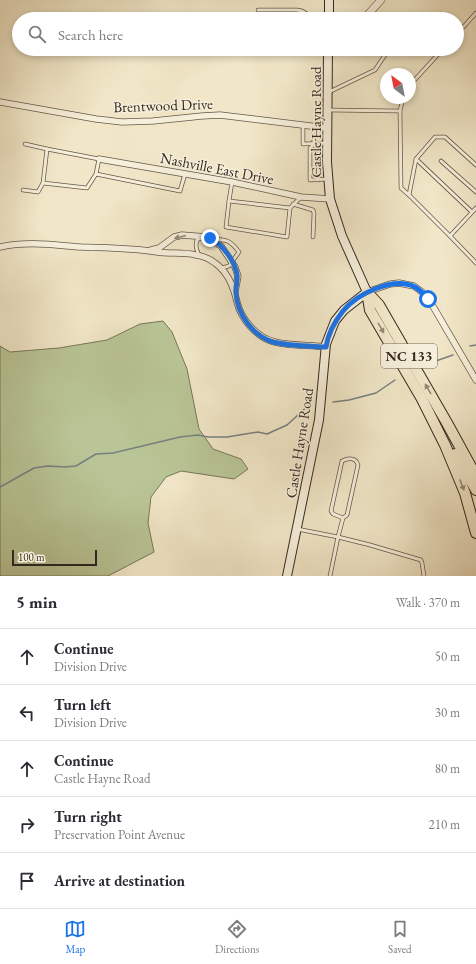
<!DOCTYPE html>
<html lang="en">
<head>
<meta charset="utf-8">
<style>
  :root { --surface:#fff; --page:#f2f2f3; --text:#2b2b33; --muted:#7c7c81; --line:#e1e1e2; --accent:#1a73e8 }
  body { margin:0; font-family:"EB Garamond",serif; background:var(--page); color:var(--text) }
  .compass { position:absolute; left:380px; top:68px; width:36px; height:36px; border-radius:50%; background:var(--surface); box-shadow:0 2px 6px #0003; rotate:328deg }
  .scale { position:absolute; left:12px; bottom:10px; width:85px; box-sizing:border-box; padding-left:4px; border:2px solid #36281f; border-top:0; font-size:11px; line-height:14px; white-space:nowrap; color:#36281f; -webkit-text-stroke:3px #f6efdb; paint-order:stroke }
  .stop { position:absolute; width:12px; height:12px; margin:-9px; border:3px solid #1a73e8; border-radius:50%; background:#fff }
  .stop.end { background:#1a73e8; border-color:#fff; box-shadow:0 1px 4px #0008 }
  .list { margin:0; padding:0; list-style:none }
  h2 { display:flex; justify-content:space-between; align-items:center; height:52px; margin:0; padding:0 16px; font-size:17px }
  h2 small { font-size:13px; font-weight:400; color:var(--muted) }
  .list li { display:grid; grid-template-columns:26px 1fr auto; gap:12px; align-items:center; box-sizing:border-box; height:56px; padding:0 16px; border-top:1px solid var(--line) }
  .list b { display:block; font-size:15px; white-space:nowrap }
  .list p { margin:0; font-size:13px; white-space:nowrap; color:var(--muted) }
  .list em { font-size:13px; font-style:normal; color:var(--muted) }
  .icon { flex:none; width:22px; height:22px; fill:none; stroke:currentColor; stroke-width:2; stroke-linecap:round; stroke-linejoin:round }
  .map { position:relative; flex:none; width:476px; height:576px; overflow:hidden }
  .search { position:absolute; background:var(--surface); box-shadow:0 2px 6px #0003; left:12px; right:12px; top:12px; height:44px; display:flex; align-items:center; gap:10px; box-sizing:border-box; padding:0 14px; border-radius:22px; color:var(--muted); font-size:15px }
  .sheet { height:332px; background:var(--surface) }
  nav { display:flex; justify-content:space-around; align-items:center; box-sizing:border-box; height:56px; border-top:1px solid var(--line); background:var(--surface); font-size:11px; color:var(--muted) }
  nav a { display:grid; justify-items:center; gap:2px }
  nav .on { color:var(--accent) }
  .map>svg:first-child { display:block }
</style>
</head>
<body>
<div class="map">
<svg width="476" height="576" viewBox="0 0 476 576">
  <rect width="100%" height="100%" fill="#f1e7c8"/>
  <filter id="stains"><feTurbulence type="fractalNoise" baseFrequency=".005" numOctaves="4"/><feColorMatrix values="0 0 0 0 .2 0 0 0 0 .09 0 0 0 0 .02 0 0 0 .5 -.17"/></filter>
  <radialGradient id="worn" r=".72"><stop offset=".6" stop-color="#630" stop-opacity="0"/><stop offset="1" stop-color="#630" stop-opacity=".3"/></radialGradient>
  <polygon fill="#b9c596" stroke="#78765a" points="163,321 172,332 187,369 199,429 213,449 241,459 248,469 234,479 181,471 166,477 151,497 148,523 154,552 108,576 0,576 0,346 10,352 59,348 107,340 140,324"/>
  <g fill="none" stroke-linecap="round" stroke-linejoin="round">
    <g stroke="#768180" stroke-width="1.5">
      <polyline points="470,346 476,345"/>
      <polyline points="430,363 453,355"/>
      <polyline points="333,402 349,400 376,393 395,380"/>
      <polyline points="0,487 34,468 48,466 65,467 76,466 96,454 113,453 180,437 198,435 208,437 227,437 258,432 267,434 287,425 310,404"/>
    </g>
    <g stroke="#655849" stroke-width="4.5">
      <g id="service">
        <polyline points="258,10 297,10 302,11 315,19"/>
        <polyline points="457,34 476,13"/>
        <polyline points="410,85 443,49"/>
        <polyline points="329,92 375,70 387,52 386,49"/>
        <polyline points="328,110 400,111 401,188 409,195 416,159 435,137 445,137 476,165"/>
        <polyline points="400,111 403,98"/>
        <polyline points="303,125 303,144 325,143"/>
        <polyline points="313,126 314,144 318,148 319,151 318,180"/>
        <polyline points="25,144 47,149"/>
        <polyline points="314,144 310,148 310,180 327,179"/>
        <polyline points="416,159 472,212"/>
        <polyline points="441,161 476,192"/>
        <polyline points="96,174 99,159 47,149 43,183 87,188 96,174 180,191 185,174"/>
        <polyline points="232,182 229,201 290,208 301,197"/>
        <polyline points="23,190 38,192 43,183"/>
        <polyline points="409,195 450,236 476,208"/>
        <polyline points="229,201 226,227 287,237 290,208"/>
        <polyline points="293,204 313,210 314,213 313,237"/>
        <polyline points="450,236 476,263"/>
        <path d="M 213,239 C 227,240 230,240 239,252 L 229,266 L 222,268"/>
        <path d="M 199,255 C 196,250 195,246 197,240 L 201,238"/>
        <path d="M 297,529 L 338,537 L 343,518 L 347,515 L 358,465 C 356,457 348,458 342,461 L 331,511 L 333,514 L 343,518"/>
        <polyline points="330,576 338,537 370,545 421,560 422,563 424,576"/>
      </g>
    </g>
    <g stroke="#655849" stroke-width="7">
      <g id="minor">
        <polyline points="0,102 96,119 122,122 153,121 202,116 220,115 327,128"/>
        <polyline points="99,159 232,182 301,197 330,199"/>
        <path d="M 0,247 C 27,241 54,245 81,247 C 106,248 132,248 157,252 C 170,254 183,252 196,255 C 203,256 210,259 215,263 C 228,272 234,288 237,302 C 241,319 257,338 275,342 C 291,346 309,345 326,347"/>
        <polyline points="151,250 159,248 174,237 182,235 207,237 221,246 235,267 238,276 235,292"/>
        <polyline points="367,292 390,284 399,283 414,286 422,292 434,308 476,380"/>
      </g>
    </g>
    <g stroke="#655849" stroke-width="8">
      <g id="tertiary">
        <polyline points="364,19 381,0"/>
        <polyline points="328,53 336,49"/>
      </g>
    </g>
    <g stroke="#36281f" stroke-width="10">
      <g id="secondary">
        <polyline points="329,0 329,19"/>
        <polyline points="287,576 319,420 326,344 335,321 344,310 367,292 342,236 330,199 327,162 328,49"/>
      </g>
    </g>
    <g stroke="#36281f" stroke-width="12">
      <g id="motorway">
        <polyline points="367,292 370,310 422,399 445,445 465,493 476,533"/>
        <polyline points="367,292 379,305 447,423 476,476"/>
        <polyline points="455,454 476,490"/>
      </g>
    </g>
    <use href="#service" stroke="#f6efdb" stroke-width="3"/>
    <use href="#minor" stroke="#f6efdb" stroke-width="5.5"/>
    <use href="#tertiary" stroke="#f6efdb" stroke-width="7"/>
    <use href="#secondary" stroke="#f6efdb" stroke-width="8"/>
    <use href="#motorway" stroke="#f1e7c8" stroke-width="10"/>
  </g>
  <defs><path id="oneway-solid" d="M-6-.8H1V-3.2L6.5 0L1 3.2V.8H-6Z"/></defs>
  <use fill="#968c7d" href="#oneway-solid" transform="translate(180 237) rotate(167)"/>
  <g fill="#948874">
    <use href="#oneway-solid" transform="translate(381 328) rotate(60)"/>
    <use href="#oneway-solid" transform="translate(428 389) rotate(-120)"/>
    <use href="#oneway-solid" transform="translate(462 485) rotate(69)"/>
  </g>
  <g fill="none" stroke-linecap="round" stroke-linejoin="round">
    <path stroke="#1a73e8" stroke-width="5" d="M 210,238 C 223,245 235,261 237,275 C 238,281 235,287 236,293 C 237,314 253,336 273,342 C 290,346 309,346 326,347 C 328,334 335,321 343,311 C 357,294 393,276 415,287 C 420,290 424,294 428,299"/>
  </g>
  <g text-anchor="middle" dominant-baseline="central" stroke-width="3" stroke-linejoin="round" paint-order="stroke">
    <rect fill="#f6efdb" stroke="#706457" stroke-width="1" x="381" y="344" width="56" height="24" rx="3"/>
    <g font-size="14" font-weight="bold" fill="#36281f">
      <text x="409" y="356">NC 133</text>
    </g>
    <g font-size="15" fill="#36281f" stroke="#f6efdb">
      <text transform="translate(163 105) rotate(-2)">Brentwood Drive</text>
      <text transform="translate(315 122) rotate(-90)">Castle Hayne Road</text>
      <text transform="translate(217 168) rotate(11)">Nashville East Drive</text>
      <text transform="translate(299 443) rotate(-81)">Castle Hayne Road</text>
    </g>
  </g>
  <rect width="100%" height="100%" filter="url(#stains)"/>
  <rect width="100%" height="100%" fill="url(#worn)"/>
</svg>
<svg class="compass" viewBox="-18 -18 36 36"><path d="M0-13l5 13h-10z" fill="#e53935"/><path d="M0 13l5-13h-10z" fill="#7c7c81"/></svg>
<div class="scale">100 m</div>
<div class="stop" style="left:428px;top:299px"></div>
<div class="stop end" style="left:210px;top:238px"></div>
<div class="search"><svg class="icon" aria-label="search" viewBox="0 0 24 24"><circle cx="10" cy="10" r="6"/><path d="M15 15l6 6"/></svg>Search here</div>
</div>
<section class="sheet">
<h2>5 min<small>Walk · 370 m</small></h2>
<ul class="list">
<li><svg class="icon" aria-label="ahead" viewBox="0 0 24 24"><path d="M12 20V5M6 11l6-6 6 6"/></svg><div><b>Continue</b><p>Division Drive</p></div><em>50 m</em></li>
<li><svg class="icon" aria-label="left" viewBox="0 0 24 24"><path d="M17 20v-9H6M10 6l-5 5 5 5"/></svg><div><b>Turn left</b><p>Division Drive</p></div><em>30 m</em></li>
<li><svg class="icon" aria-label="ahead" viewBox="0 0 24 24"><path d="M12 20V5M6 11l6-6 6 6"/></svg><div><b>Continue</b><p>Castle Hayne Road</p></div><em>80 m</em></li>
<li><svg class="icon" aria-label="right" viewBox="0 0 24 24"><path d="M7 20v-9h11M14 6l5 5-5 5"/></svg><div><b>Turn right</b><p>Preservation Point Avenue</p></div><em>210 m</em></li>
<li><svg class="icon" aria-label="arrive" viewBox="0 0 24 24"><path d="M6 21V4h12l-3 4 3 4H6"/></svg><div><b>Arrive at destination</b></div></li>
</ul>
</section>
<nav>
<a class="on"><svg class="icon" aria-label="map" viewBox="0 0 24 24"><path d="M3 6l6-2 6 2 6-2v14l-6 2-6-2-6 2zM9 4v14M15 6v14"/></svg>Map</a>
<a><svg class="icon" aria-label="directions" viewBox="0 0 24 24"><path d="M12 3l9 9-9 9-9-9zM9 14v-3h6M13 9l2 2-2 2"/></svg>Directions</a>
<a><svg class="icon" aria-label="saved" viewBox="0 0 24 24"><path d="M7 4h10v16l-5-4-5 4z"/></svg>Saved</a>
</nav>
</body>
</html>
